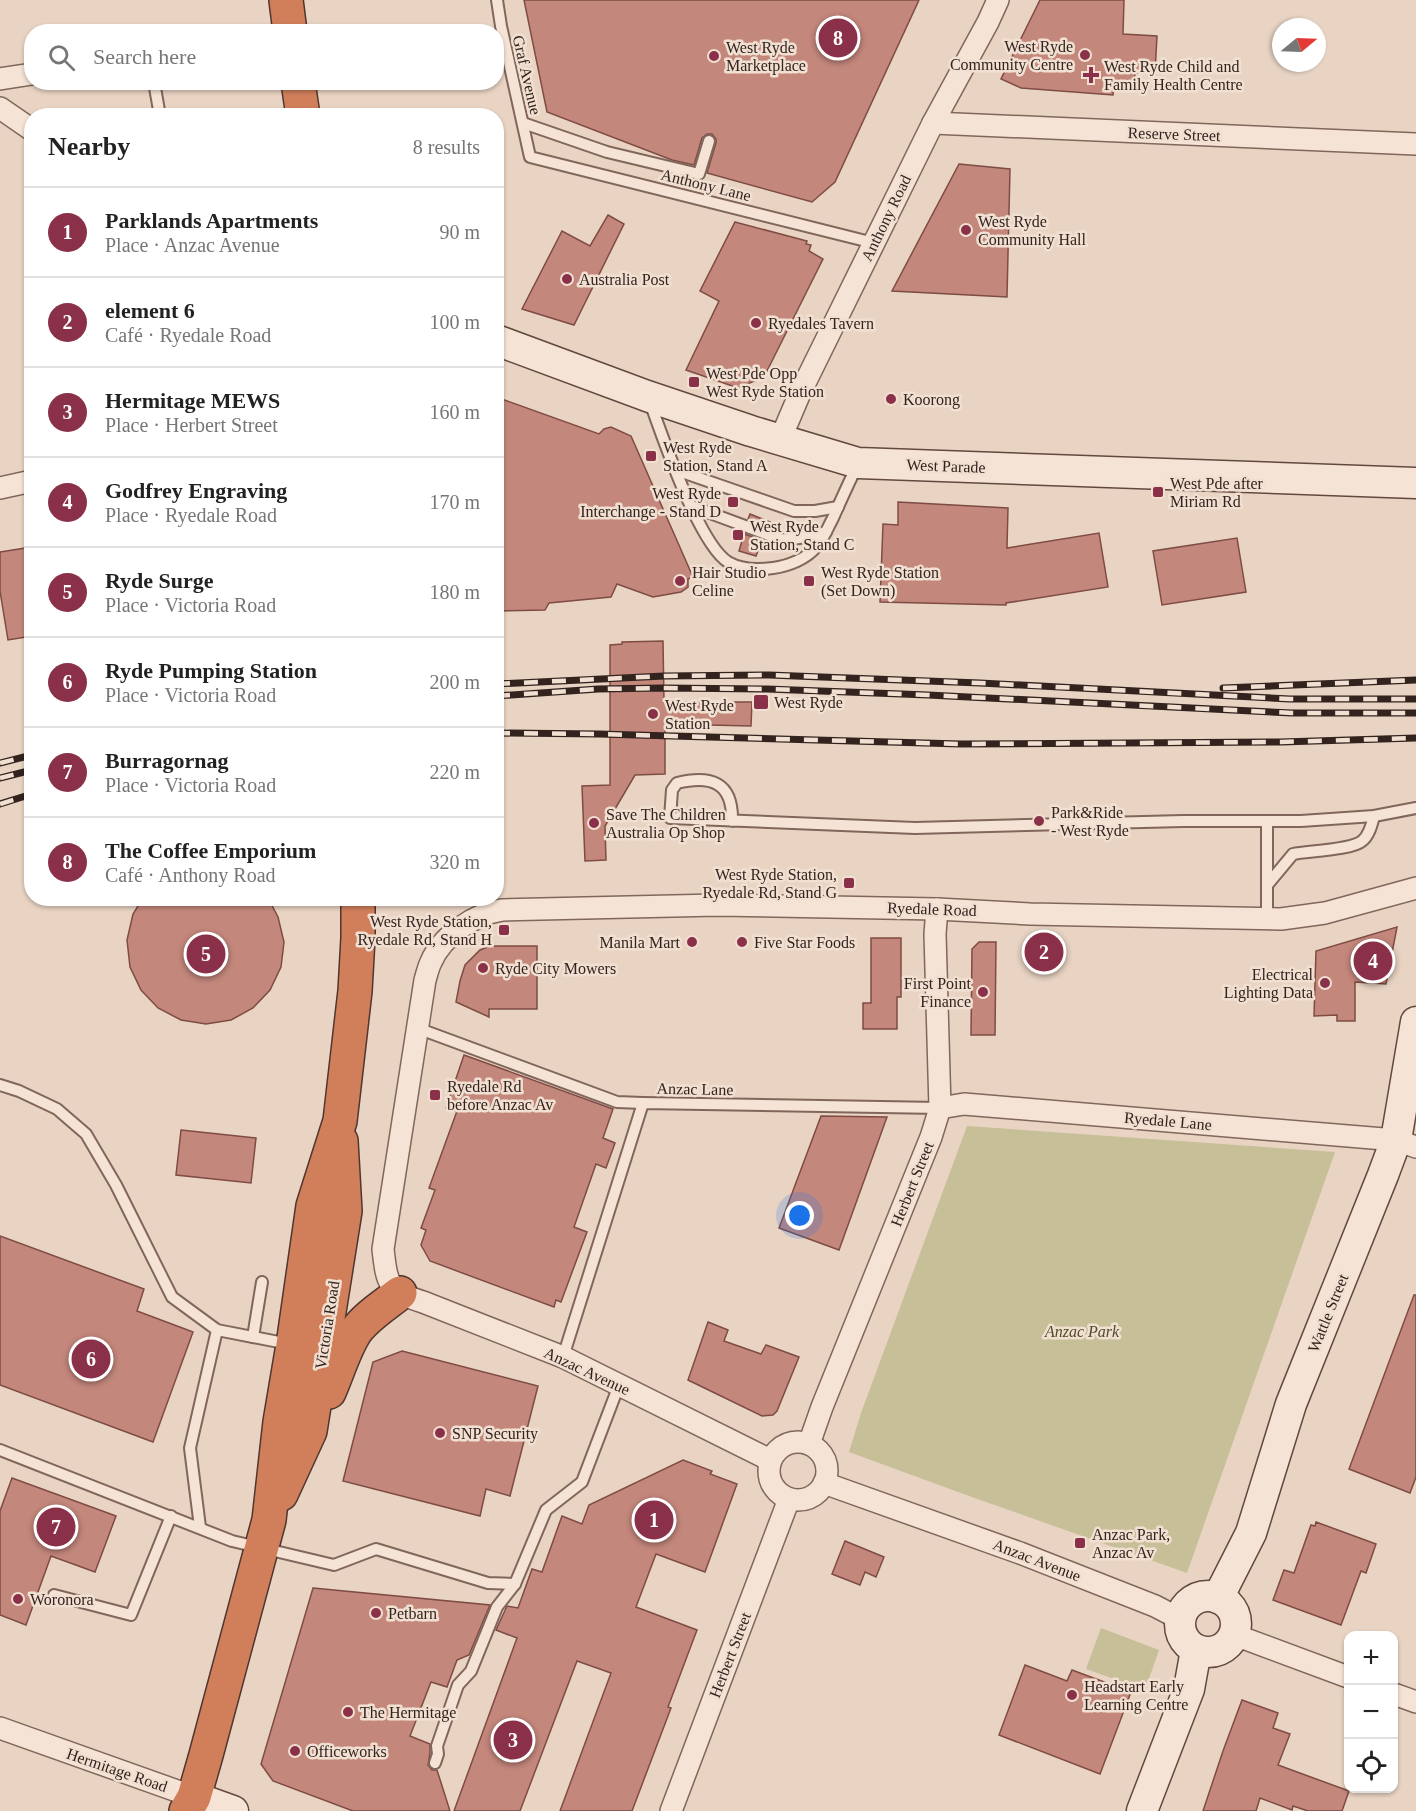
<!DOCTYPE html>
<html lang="en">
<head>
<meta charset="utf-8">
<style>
  :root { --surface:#fff; --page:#f2f2f2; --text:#222; --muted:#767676; --line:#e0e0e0; --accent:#8a3149 }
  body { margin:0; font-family:"Times New Roman",serif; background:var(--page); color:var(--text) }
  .controls { position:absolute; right:18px; bottom:18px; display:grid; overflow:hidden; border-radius:12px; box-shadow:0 2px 4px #0004 }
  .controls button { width:54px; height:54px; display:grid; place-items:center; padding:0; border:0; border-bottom:2px solid var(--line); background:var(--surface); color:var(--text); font:30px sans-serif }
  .compass { position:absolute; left:1272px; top:18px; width:54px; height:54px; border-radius:50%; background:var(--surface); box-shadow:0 2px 4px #0004; rotate:71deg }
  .you { position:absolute; left:800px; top:1216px; width:21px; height:21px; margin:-15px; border:4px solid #fff; border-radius:50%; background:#1a73e8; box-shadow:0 0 0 9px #1a73e833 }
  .badge { display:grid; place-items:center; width:39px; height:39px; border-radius:50%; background:var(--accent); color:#fff; font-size:20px; font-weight:700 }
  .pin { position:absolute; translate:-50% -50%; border:3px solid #fff; box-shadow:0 2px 6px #0006 }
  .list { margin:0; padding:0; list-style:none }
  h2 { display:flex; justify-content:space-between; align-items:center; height:78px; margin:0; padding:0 24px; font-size:26px }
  h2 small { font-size:20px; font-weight:400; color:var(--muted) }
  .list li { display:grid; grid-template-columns:39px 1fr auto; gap:18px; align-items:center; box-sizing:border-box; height:90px; padding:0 24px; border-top:2px solid var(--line) }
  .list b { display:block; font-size:22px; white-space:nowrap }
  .list p { margin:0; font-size:20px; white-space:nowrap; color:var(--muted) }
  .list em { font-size:20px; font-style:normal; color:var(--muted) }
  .icon { flex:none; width:33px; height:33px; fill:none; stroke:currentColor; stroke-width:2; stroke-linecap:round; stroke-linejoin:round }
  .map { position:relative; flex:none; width:1416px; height:1811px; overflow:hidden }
  .search { position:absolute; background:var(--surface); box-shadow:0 2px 4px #0004; left:24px; top:24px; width:480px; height:66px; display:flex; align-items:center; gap:15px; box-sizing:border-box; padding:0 21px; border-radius:24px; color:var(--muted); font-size:22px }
  .panel { position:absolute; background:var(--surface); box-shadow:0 2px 4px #0004; left:24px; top:108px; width:480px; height:798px; border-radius:24px }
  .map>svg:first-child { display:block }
</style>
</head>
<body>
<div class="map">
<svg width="1416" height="1811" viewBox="0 0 1416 1811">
  <rect width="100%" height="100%" fill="#e9d4c3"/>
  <g fill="#c6bf98">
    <polygon points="967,1126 1335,1152 1187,1573 969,1496 849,1452 861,1413"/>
    <polygon points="1101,1628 1159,1650 1145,1690 1086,1669"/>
  </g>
  <g fill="#c4877c" stroke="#7e4c44" stroke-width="1.5">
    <polygon points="524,0 919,0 835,182 812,202 707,173 716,143 716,139 712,134 707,134 702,138 694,165 672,160 547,112"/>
    <polygon points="1040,0 1124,0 1123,34 1157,36 1155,73 1135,73 1134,86 1114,85 1113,95 1021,88 1001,79"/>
    <polygon points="959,164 1010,169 1007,297 892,291"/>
    <polygon points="608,215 624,224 574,325 522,309 562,231 590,246"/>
    <polygon points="735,222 807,241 806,244 811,245 809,251 823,259 764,377 738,388 686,370 719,301 700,291"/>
    <polygon points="496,397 599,434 604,429 611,427 631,436 693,577 688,579 688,587 681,592 653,597 617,584 611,597 549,603 545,610 496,611"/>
    <polygon points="898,502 1008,508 1007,548 1099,533 1108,587 1006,603 1006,605 880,602 883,524 898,525"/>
    <polygon points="750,514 770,522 768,527 748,519"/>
    <polygon points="744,534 762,540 756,556 739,551"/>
    <polygon points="1237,538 1246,592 1162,605 1153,551"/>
    <polygon points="32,547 32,636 8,640 0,591 0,552"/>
    <polygon points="663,641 664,702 752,702 751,726 665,724 665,774 635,775 605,826 606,860 585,861 582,786 610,785 610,645 622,644 622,642"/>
    <polygon points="143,898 268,898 278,917 284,942 281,967 270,990 253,1008 231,1020 206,1024 181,1020 158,1008 141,990 130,967 127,940 133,914"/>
    <polygon points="1397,927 1386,984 1355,982 1355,1021 1337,1021 1337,1015 1314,1016 1316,951"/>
    <polygon points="871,938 901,938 901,997 897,997 897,1029 863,1029 863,1003 871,1003"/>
    <polygon points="979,942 996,942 995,1035 971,1035 972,949"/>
    <polygon points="490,946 537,946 537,1009 489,1009 489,1017 456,1002 460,981 465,965 480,950"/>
    <polygon points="464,1055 613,1109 603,1138 615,1143 606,1168 596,1164 574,1227 587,1232 561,1302 556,1300 554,1307 430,1261 421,1245 426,1230 421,1228 435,1190 429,1188 457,1111 446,1108"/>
    <polygon points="821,1116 887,1117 839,1250 779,1228"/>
    <polygon points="181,1130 256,1138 251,1183 176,1175"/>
    <polygon points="0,1236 144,1289 137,1311 193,1332 153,1442 0,1385"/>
    <polygon points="1414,1295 1416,1295 1416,1477 1410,1493 1349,1469"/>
    <polygon points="708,1322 728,1330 724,1341 761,1354 766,1345 799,1357 777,1411 773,1415 762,1416 688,1380"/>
    <polygon points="402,1351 538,1386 510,1496 486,1489 480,1516 343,1481 373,1362"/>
    <polygon points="683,1460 712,1471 710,1474 737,1484 705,1572 656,1554 636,1607 697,1630 668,1707 671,1708 632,1811 560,1811 611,1673 577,1661 520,1811 454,1811 517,1638 496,1630 507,1606 518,1608 532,1569 542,1572 562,1516 582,1524 589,1505"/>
    <polygon points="12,1478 116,1516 95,1572 51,1556 26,1625 0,1615 0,1511"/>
    <polygon points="1316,1522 1376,1544 1366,1573 1361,1571 1341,1625 1273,1600 1284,1570 1294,1573 1311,1525 1315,1526"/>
    <polygon points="845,1541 884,1557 876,1577 865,1572 860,1585 832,1574"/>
    <polygon points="313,1588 490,1605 469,1655 457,1660 447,1687 431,1682 410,1736 430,1744 430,1753 428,1765 432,1770 437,1770 450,1811 353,1811 273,1781 261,1764"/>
    <polygon points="1025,1665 1067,1681 1072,1670 1131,1692 1100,1774 999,1735"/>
    <polygon points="1242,1700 1278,1713 1273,1728 1290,1734 1278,1765 1349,1791 1342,1811 1308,1811 1293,1806 1292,1810 1260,1798 1256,1811 1203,1811 1223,1751"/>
  </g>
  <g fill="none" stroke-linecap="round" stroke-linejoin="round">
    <g stroke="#81665b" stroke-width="14">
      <g id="lane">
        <polyline points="497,0 501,26 530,157 874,243"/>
        <polyline points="154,82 160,116"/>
        <polyline points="523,123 607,152 699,174 709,141"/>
        <path d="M 650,402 C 662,436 699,544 728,562 C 742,570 757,570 773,568 C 788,566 807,559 817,546 C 824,538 828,527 833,518 C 841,500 849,482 858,464"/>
        <polyline points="676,470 794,511 815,511 838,507"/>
        <path d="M 691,506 L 780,539 C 797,540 810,537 826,532"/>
        <path d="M 732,821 C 733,782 711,775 677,783 L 672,790 L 670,818 L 915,828 L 1183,821 L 1301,821 L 1374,816 L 1416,808"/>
        <path d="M 1268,884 L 1293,854 C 1308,851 1352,850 1362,841 C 1369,836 1372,824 1374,816"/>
        <polyline points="1267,918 1267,822"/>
        <polyline points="417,1028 617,1102 643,1103"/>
        <polyline points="0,1085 19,1091 57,1109 86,1134 116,1185 172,1297 217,1330 289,1344"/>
        <polyline points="253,1337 262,1282"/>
        <polyline points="563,1357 643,1103 940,1108"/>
        <polyline points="0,1450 232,1541 334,1565 376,1549 488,1583 515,1584"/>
        <polyline points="200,1527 190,1448 217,1330"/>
        <polyline points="54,1595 131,1615 171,1516"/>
        <polyline points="435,1763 438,1754 437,1746 458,1685 471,1671 497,1607 515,1584 546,1510 582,1482 619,1385"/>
      </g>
    </g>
    <g stroke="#81665b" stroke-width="24">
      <g id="street">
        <polyline points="0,79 32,74"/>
        <polyline points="0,108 32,130"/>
        <polyline points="933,123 1416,144"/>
        <polyline points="780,440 800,393 933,123 988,22 998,0"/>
        <polyline points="0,488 32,481"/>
        <polyline points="940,1108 964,1104 1396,1140 1416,1147"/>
        <circle cx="798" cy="1471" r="29"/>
        <polyline points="809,1444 822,1407 931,1137 940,1108 935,934 937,909"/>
        <path d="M 770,1460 L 563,1357 L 423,1302 C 388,1291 387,1285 383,1249 L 425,980 C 427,974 428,968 431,962 C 442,936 474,914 502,910 L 717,905 L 937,909 L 1030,914 L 1281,919 L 1325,913 L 1416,888"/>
        <polyline points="824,1483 1020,1553 1155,1606 1180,1619"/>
        <polyline points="1235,1635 1348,1677"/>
        <polyline points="1394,1694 1416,1702"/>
        <polyline points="0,1728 194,1797"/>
        <polyline points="671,1811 789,1499"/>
      </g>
    </g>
    <g stroke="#63483f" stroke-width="33">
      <g id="secondary">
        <polyline points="496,340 647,396 751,431 858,463 1416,483"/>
        <circle cx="1208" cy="1624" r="28"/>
        <polyline points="1218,1598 1251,1533 1291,1404 1383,1175 1396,1140 1416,1022"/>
        <polyline points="194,1797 233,1811"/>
        <polyline points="1142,1811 1189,1689 1196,1650"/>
      </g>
    </g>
    <g stroke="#4f362f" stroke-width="36">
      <g id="highway">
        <polyline points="286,0 290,32"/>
        <polyline points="298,82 303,116"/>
        <path d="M 329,1392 C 338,1372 344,1349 356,1331 C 367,1316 385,1305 400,1293"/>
        <polyline points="281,1494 310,1431 345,1211 341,1141"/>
        <polyline points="186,1811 194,1797 206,1755 269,1520 280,1422 293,1345 313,1206 340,1121 355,991 358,938 358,898"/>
      </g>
    </g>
    <use href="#lane" stroke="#f5e3d5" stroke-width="10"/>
    <use href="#street" stroke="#f5e3d5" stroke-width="21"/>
    <use href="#secondary" stroke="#f5e3d5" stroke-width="30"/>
    <use href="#highway" stroke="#d17f5b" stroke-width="33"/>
    <g stroke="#33231e" stroke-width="7">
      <g id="rail">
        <polyline points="496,684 664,676 769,675 980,683 1290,699 1416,699"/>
        <polyline points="1223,688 1416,680"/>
        <polyline points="496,696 598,689 663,688 767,689 928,695 1292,713 1416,713"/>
        <polyline points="496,733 599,734 961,744 1281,742 1416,738"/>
        <polyline points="0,763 32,755"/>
        <polyline points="0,778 32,770"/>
        <polyline points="0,804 32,794"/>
      </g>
    </g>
    <use href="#rail" stroke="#f1e0d1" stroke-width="4.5" stroke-dasharray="14" stroke-linecap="butt"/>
  </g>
  <g fill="#8a3149" stroke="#f1e0d1" stroke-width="2">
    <circle cx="1085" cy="55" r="6"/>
    <circle cx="714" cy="56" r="6"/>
    <path d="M1088 66h6v6h6v6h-6v6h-6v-6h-6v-6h6z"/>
    <circle cx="966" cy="230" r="6"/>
    <circle cx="567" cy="279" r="6"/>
    <circle cx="756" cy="323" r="6"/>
    <rect x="688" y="376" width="12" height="12" rx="3"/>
    <circle cx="891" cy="399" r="6"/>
    <rect x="645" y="450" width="12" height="12" rx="3"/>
    <rect x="1152" y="486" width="12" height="12" rx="3"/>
    <rect x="727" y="496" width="12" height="12" rx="3"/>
    <rect x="732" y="529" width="12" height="12" rx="3"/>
    <circle cx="680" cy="581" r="6"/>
    <rect x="803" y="575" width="12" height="12" rx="3"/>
    <rect x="753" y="694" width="16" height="16" rx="3"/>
    <circle cx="653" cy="714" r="6"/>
    <circle cx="1039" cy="821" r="6"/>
    <circle cx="594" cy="823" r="6"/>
    <rect x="843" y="877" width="12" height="12" rx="3"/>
    <rect x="498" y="924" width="12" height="12" rx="3"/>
    <circle cx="692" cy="942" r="6"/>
    <circle cx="742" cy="942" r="6"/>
    <circle cx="483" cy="968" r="6"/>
    <circle cx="1325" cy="983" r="6"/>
    <circle cx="983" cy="992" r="6"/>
    <rect x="429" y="1089" width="12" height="12" rx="3"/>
    <circle cx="440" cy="1433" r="6"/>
    <rect x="1074" y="1537" width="12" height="12" rx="3"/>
    <circle cx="18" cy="1599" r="6"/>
    <circle cx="376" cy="1613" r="6"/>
    <circle cx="1072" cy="1695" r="6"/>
    <circle cx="348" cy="1712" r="6"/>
    <circle cx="295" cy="1751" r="6"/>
  </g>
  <g text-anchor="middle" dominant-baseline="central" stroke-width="5" stroke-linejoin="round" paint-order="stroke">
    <g font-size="16" fill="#33231e" stroke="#f1e0d1" text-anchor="start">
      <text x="1073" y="46" text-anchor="end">West Ryde<tspan x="1073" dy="18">Community Centre</tspan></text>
      <text x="726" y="47">West Ryde<tspan x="726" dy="18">Marketplace</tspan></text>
      <text x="1104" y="66">West Ryde Child and<tspan x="1104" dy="18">Family Health Centre</tspan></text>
      <text x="978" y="221">West Ryde<tspan x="978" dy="18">Community Hall</tspan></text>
      <text x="579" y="279">Australia Post</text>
      <text x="768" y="323">Ryedales Tavern</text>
      <text x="706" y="373">West Pde Opp<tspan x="706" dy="18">West Ryde Station</tspan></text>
      <text x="903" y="399">Koorong</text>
      <text x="663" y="447">West Ryde<tspan x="663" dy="18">Station, Stand A</tspan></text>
      <text x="1170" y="483">West Pde after<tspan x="1170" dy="18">Miriam Rd</tspan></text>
      <text x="721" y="493" text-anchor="end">West Ryde<tspan x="721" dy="18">Interchange - Stand D</tspan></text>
      <text x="750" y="526">West Ryde<tspan x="750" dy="18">Station, Stand C</tspan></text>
      <text x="692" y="572">Hair Studio<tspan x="692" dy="18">Celine</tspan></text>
      <text x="821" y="572">West Ryde Station<tspan x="821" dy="18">(Set Down)</tspan></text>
      <text x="774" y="702">West Ryde</text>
      <text x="665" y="705">West Ryde<tspan x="665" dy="18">Station</tspan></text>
      <text x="1051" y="812">Park&amp;Ride<tspan x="1051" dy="18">- West Ryde</tspan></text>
      <text x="606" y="814">Save The Children<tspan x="606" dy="18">Australia Op Shop</tspan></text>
      <text x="837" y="874" text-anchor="end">West Ryde Station,<tspan x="837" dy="18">Ryedale Rd, Stand G</tspan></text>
      <text x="492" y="921" text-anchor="end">West Ryde Station,<tspan x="492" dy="18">Ryedale Rd, Stand H</tspan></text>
      <text x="680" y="942" text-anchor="end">Manila Mart</text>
      <text x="754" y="942">Five Star Foods</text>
      <text x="495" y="968">Ryde City Mowers</text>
      <text x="1313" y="974" text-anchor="end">Electrical<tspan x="1313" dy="18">Lighting Data</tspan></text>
      <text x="971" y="983" text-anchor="end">First Point<tspan x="971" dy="18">Finance</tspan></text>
      <text x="447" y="1086">Ryedale Rd<tspan x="447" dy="18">before Anzac Av</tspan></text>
      <text x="452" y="1433">SNP Security</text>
      <text x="1092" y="1534">Anzac Park,<tspan x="1092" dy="18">Anzac Av</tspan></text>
      <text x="30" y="1599">Woronora</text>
      <text x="388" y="1613">Petbarn</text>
      <text x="1084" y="1686">Headstart Early<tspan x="1084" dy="18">Learning Centre</tspan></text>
      <text x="360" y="1712">The Hermitage</text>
      <text x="307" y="1751">Officeworks</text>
    </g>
    <g font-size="16" fill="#33231e" stroke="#f1e0d1">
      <text transform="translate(527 75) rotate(77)">Graf Avenue</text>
      <text transform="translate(1174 134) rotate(2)">Reserve Street</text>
      <text transform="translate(706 185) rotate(14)">Anthony Lane</text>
      <text transform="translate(886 218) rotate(-64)">Anthony Road</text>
      <text transform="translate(946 466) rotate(2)">West Parade</text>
      <text transform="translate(932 909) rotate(2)">Ryedale Road</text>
      <text transform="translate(695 1089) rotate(1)">Anzac Lane</text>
      <text transform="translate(1168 1121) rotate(5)">Ryedale Lane</text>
      <text transform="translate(912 1184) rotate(-68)">Herbert Street</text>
      <text transform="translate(1328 1313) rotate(-68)">Wattle Street</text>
      <text transform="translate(327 1325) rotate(-81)">Victoria Road</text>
      <text transform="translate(587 1371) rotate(25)">Anzac Avenue</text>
      <text transform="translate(1037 1560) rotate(21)">Anzac Avenue</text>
      <text transform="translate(730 1655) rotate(-69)">Herbert Street</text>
      <text transform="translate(117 1770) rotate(19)">Hermitage Road</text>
    </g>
    <g font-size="16" font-style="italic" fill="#4d4d27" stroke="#f1e0d1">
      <text x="1082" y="1331">Anzac Park</text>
    </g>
  </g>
</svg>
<div class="controls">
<button>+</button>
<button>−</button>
<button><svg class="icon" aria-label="locate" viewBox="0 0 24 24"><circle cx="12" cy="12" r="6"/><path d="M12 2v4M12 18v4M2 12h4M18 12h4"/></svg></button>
</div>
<svg class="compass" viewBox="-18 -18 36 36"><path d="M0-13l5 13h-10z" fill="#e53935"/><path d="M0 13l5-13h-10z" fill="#767676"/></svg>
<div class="you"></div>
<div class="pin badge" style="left:654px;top:1520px">1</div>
<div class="pin badge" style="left:1044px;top:952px">2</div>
<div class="pin badge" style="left:513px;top:1740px">3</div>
<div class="pin badge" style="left:1373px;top:961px">4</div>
<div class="pin badge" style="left:206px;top:954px">5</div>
<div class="pin badge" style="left:91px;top:1359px">6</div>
<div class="pin badge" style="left:56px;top:1527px">7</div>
<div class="pin badge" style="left:838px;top:38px">8</div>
<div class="search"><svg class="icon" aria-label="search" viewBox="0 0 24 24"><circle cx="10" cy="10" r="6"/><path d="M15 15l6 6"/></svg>Search here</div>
<section class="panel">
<h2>Nearby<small>8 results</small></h2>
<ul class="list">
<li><span class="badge">1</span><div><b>Parklands Apartments</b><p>Place · Anzac Avenue</p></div><em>90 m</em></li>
<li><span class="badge">2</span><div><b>element 6</b><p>Café · Ryedale Road</p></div><em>100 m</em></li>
<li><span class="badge">3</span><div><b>Hermitage MEWS</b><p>Place · Herbert Street</p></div><em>160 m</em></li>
<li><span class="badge">4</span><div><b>Godfrey Engraving</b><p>Place · Ryedale Road</p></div><em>170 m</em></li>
<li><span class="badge">5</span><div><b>Ryde Surge</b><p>Place · Victoria Road</p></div><em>180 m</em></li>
<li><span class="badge">6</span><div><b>Ryde Pumping Station</b><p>Place · Victoria Road</p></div><em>200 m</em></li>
<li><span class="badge">7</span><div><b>Burragornag</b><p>Place · Victoria Road</p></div><em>220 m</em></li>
<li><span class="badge">8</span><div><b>The Coffee Emporium</b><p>Café · Anthony Road</p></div><em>320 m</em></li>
</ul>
</section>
</div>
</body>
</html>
